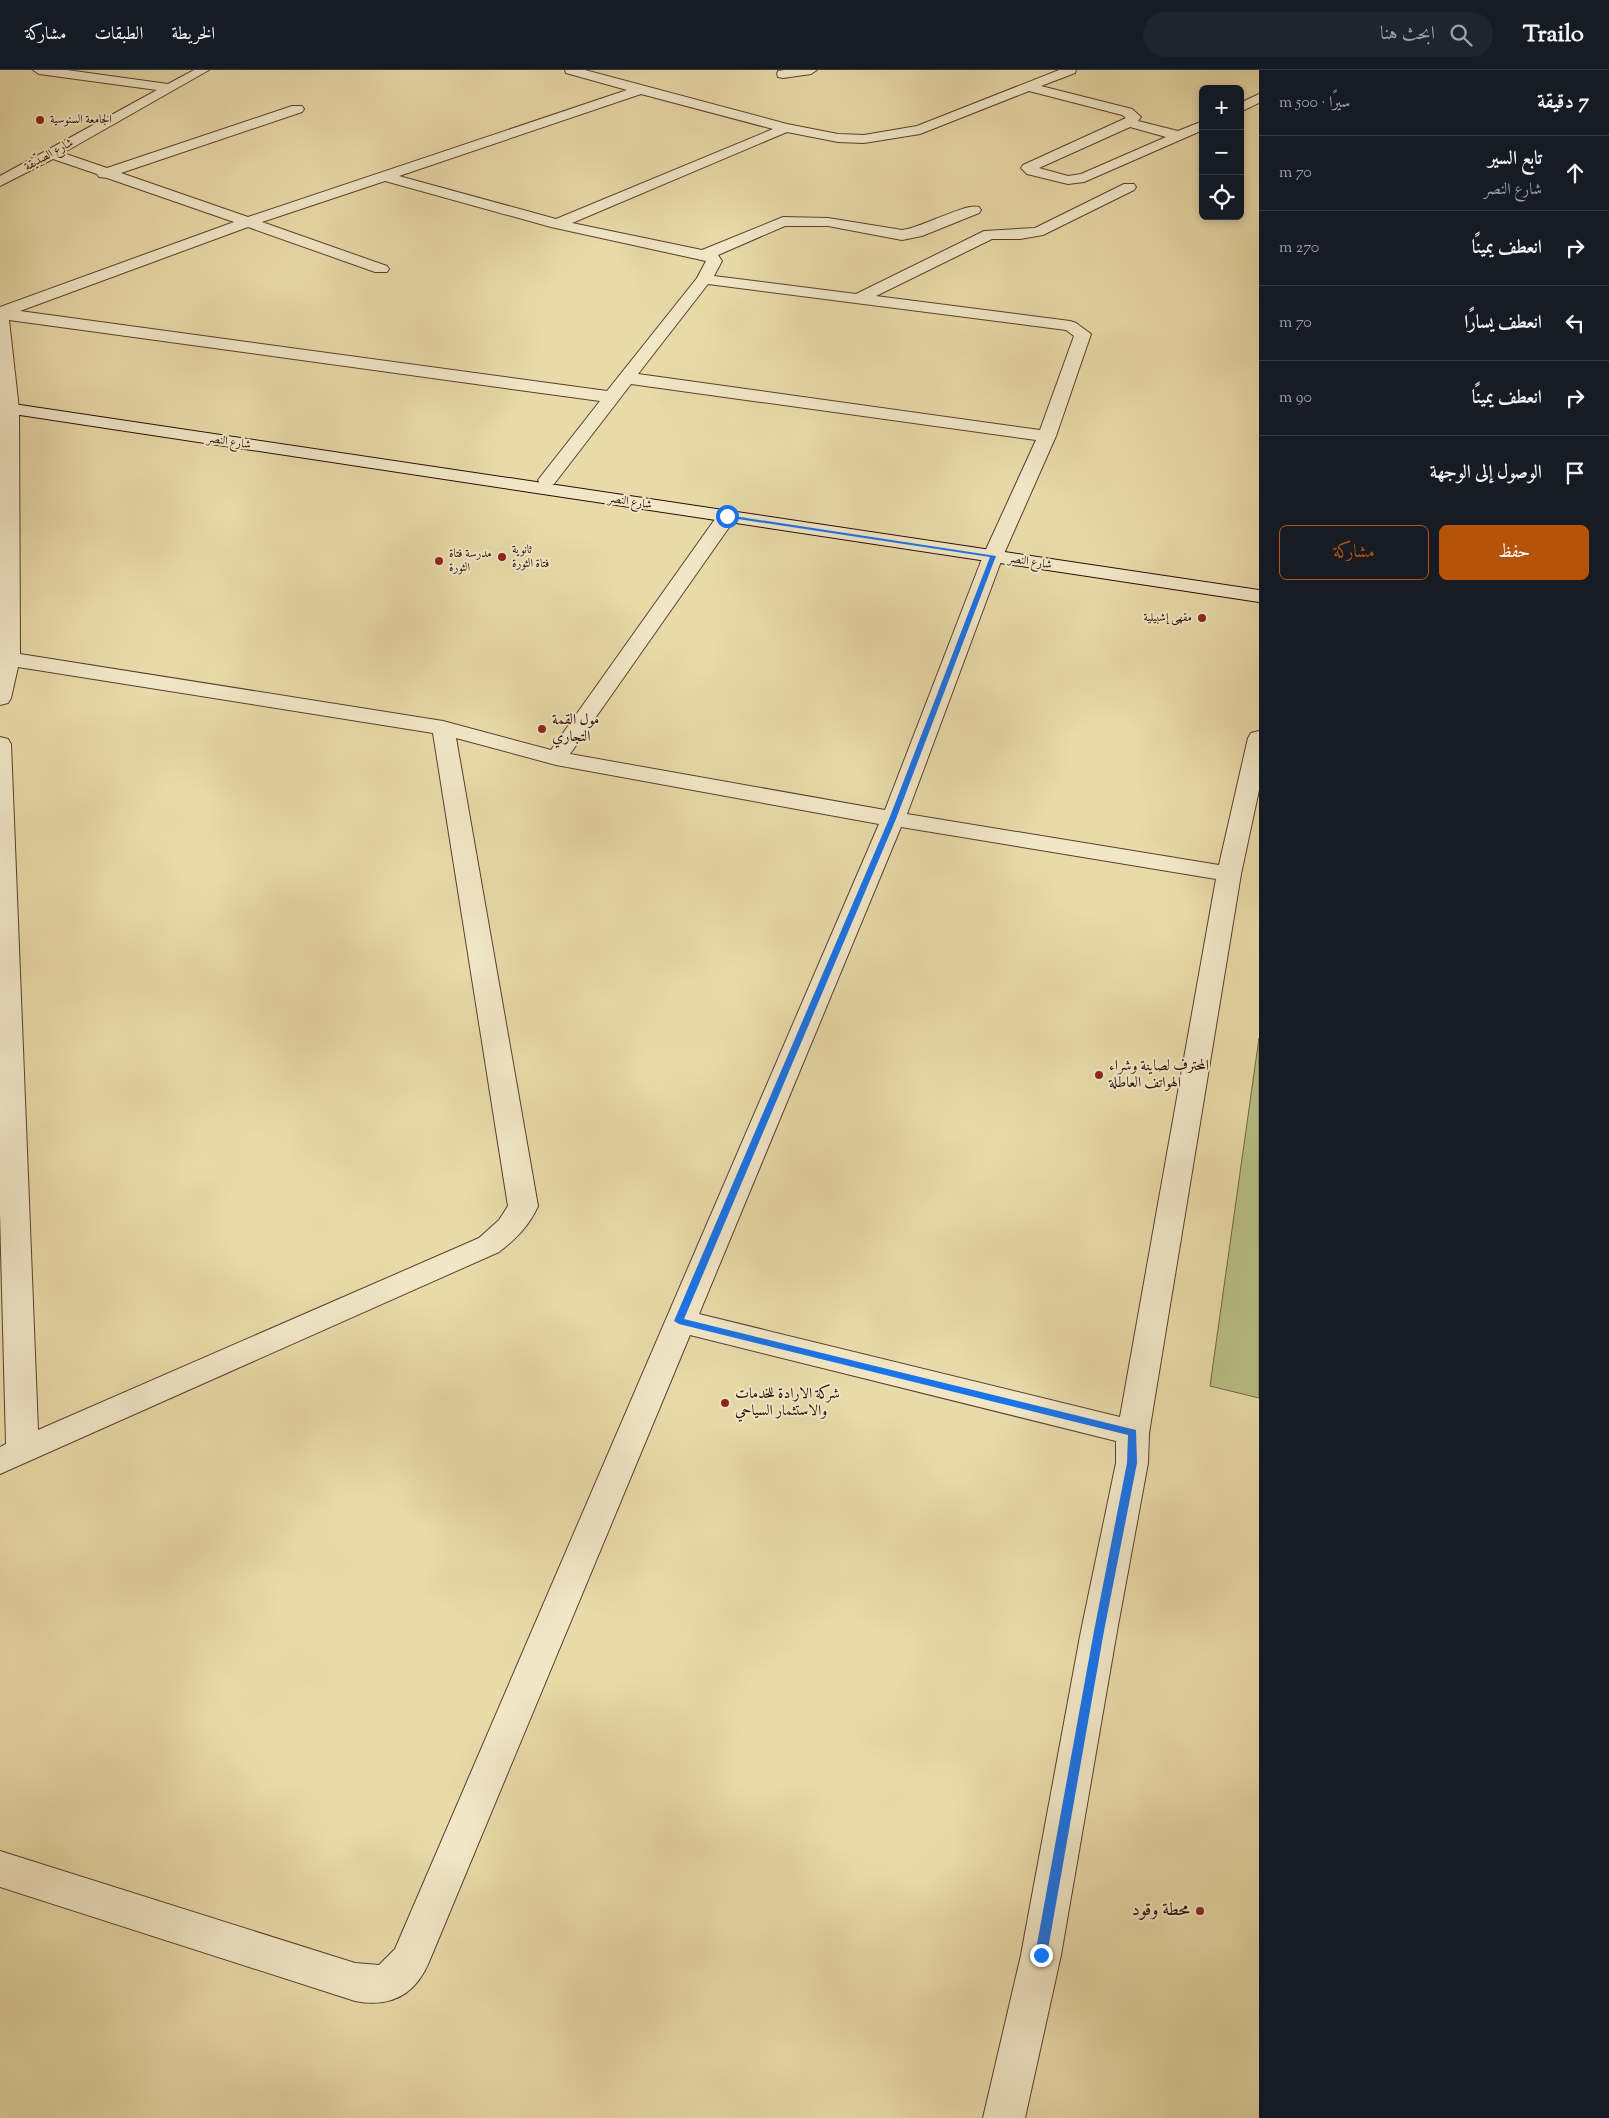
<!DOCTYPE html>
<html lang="ar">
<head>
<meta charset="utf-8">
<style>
  :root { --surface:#171b24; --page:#20242c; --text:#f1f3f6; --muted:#9ea1a6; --line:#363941; --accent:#b45309 }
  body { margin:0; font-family:"Sorts Mill Goudy",Amiri,serif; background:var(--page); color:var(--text); direction:rtl }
  .controls { position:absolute; right:15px; top:15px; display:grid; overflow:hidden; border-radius:8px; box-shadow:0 2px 8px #0003 }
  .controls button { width:45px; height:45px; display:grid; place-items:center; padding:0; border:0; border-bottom:1px solid var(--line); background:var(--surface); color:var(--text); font:25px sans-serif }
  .stop { position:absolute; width:15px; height:15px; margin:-11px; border:4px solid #1a73e8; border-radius:50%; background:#fff }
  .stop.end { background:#1a73e8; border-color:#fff; box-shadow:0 1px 5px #0008 }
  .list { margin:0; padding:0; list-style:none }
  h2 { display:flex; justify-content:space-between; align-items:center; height:65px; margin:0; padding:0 20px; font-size:21px }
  h2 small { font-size:16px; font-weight:400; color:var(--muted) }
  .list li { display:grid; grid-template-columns:32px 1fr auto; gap:15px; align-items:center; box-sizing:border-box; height:75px; padding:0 20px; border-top:1px solid var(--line) }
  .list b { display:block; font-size:19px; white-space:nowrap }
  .list p { margin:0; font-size:16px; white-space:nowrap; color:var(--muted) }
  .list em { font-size:16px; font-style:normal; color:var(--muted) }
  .actions { display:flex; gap:10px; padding:15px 20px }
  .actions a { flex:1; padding:11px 0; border:1px solid var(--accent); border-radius:8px; text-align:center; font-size:18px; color:var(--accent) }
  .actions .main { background:var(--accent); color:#fff }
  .icon { flex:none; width:28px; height:28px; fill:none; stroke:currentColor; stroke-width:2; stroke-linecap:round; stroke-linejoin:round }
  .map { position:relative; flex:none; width:1259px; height:2048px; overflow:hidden; direction:ltr }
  header { display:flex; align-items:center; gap:30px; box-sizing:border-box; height:70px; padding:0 25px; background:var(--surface); border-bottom:1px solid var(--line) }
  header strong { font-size:24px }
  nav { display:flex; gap:28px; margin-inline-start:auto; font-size:18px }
  .search { width:350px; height:45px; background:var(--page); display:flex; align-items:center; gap:12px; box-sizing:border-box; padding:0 18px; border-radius:28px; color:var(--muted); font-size:19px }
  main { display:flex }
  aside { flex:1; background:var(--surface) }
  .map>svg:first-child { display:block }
</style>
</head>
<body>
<header>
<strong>Trailo</strong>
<div class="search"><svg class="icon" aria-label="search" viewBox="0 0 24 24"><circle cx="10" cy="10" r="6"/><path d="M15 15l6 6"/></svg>ابحث هنا</div>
<nav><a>الخريطة</a><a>الطبقات</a><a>مشاركة</a></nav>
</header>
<main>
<aside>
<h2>7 دقيقة<small>سيرًا · 500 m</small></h2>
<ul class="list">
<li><svg class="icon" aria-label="ahead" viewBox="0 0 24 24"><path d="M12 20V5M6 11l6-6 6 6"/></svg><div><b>تابع السير</b><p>شارع النصر</p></div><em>70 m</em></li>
<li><svg class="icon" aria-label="right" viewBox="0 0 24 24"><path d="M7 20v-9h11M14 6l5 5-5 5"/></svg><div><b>انعطف يمينًا</b></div><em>270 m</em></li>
<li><svg class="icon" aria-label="left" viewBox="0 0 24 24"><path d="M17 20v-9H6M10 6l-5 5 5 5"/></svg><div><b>انعطف يسارًا</b></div><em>70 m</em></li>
<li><svg class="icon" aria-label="right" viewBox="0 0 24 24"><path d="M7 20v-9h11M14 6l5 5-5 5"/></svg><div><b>انعطف يمينًا</b></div><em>90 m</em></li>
<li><svg class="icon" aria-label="arrive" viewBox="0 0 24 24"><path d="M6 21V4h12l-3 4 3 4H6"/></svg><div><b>الوصول إلى الوجهة</b></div></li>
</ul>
<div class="actions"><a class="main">حفظ</a><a>مشاركة</a></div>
</aside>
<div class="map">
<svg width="1259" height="2048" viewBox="0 0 1259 2048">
  <rect width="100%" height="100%" fill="#e9daa9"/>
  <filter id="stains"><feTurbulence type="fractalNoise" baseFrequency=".004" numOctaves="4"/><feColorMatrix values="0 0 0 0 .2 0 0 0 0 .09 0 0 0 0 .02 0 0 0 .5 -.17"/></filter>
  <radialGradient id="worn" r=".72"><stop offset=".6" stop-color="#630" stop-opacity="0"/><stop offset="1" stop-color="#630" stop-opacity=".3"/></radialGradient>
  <polygon fill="#b8bf87" stroke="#716544" points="1259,968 1259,1328 1210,1316"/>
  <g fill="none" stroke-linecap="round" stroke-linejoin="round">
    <g stroke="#5a3f2c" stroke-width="2">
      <g id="street">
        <path d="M 33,0 L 67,0 L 168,14 L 194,0 L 209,0 L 63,83 L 107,98 L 292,36 L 302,36 L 304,39 L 302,42 L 121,103 L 248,147 L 627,20 L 566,3 L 565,0 L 585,0 L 787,54 L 838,64 L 864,65 L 917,56 L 1059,0 L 1076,0 L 1075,3 L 1041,16 L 1132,39 L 1141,47 L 1138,51 L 1178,61 L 1203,51 L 1203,60 L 1084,112 L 1068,114 L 1027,104 L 1021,98 L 1023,95 L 1126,48 L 1122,45 L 1029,21 L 920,64 L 864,73 L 838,72 L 787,62 L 572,153 L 702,180 L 783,147 L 828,148 L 902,160 C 922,158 964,133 979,137 L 981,140 L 979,143 L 922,166 L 902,170 L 828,156 L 785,156 L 718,185 L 722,191 L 714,206 L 856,224 L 984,161 L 1035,158 L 1124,114 L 1134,114 L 1136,117 L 1134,120 L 1043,165 L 1020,169 L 992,169 L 876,226 L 1070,251 L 1076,253 L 1091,264 L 1056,366 L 1003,486 L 907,744 L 1219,795 L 1248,668 L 1251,663 L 1259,661 L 1259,720 L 1241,804 L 1149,1363 L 1148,1393 L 1117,1561 L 1061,1885 L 1025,2048 L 983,2048 L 1021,1885 L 1081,1561 L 1116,1393 L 1116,1371 L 690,1265 L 429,1892 C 415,1925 390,1938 355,1931 L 0,1817 L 0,1781 L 355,1893 L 379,1895 L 395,1879 L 879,754 L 556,695 L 456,668 L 538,1136 C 529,1156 516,1169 499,1182 L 0,1404 L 0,1377 L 6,1374 L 0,1143 L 0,667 L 8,669 L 11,674 L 38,1360 L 479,1168 L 499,1150 L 508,1136 L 433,663 L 18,597 L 11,628 L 8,633 L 0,635 L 0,237 L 234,152 L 107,108 L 99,107 L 97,104 L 53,89 L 0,116 L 0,106 L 157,20 L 39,4 ZM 641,24 L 773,59 L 556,149 L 399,106 ZM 1130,57 L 1166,67 L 1081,104 L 1068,106 L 1039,98 ZM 385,111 L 551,157 L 706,191 L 697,208 L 607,321 L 20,241 L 248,157 L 375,202 L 387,202 L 389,199 L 387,196 L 262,152 ZM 708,214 L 1066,260 L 1074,266 L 1040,360 L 638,304 ZM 9,250 L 600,331 L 538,410 L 540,414 L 547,416 L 554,414 L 631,314 L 1036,370 L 983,486 L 885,740 L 570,684 L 737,446 L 734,442 L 727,440 L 720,442 L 551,680 L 443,651 L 20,584 L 19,339 ZM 901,757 L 1216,809 L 1120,1347 L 699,1244 Z"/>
        <polygon points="784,0 817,0 811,4 783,8 778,7 777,4 778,1"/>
        <polygon points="1259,24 1259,33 1240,42 1240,33"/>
      </g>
    </g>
    <g stroke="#2a0b02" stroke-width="2">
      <polygon id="secondary" points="0,332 1259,520 1259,532 0,342"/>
    </g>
    <use href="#street" fill="#f1e7c7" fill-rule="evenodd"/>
    <use href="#secondary" fill="#f1e7c7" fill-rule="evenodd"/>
  </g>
  <polygon fill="#1a73e8" points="727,445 996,486 896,749 684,1249 1136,1360 1137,1393 1104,1561 1047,1885 1045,1889 1041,1890 1036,1889 1035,1885 1094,1561 1127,1393 1128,1365 679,1254 674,1251 889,749 990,487 725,447"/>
  <g fill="#8f2418" stroke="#f1e7c7" stroke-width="2">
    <circle cx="40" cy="50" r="5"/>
    <circle cx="502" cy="487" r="5"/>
    <circle cx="439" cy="491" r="5"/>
    <circle cx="1202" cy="548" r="5"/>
    <circle cx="542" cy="659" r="5"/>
    <circle cx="1099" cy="1005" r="5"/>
    <circle cx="725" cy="1333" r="5"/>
    <circle cx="1200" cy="1841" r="5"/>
  </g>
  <g text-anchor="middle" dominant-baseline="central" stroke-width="4" stroke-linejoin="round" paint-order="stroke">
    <g font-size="12" fill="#2a0b02" stroke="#f1e7c7" text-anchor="start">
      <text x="50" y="50">الجامعة السنوسية</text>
      <text x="512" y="480">ثانوية<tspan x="512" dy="14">فتاة الثورة</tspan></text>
      <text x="449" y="484">مدرسة فتاة<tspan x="449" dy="14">الثورة</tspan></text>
      <text x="1192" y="548" text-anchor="end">مقهى إشبيلية</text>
    </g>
    <g font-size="12" fill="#2a0b02" stroke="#f1e7c7">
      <text transform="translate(49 85) rotate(-29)">شارع الصدّيقة</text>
      <text transform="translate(229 372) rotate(9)">شارع النصر</text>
      <text transform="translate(630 432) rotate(9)">شارع النصر</text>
      <text transform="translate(1030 492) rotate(9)">شارع النصر</text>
    </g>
    <g font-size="15" fill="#2a0b02" stroke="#f1e7c7" text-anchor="start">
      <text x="552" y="650">مول القمة<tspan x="552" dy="17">التجاري</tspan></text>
      <text x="1109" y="996">المحترف لصاينة وشراء<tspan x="1109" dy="17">الهواتف العاطلة</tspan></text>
      <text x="735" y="1324">شركة الارادة للخدمات<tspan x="735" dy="17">والاستثمار السياحي</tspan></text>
    </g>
    <g font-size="18" fill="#2a0b02" stroke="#f1e7c7" text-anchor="end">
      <text x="1190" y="1841">محطة وقود</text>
    </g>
  </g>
  <rect width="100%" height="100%" filter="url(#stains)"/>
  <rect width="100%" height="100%" fill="url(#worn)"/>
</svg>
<div class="controls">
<button>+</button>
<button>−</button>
<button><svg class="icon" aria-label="locate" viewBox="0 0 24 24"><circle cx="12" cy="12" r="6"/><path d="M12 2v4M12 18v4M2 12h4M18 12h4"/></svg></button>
</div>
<div class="stop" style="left:727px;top:446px"></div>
<div class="stop end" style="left:1041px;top:1885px"></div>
</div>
</main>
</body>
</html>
